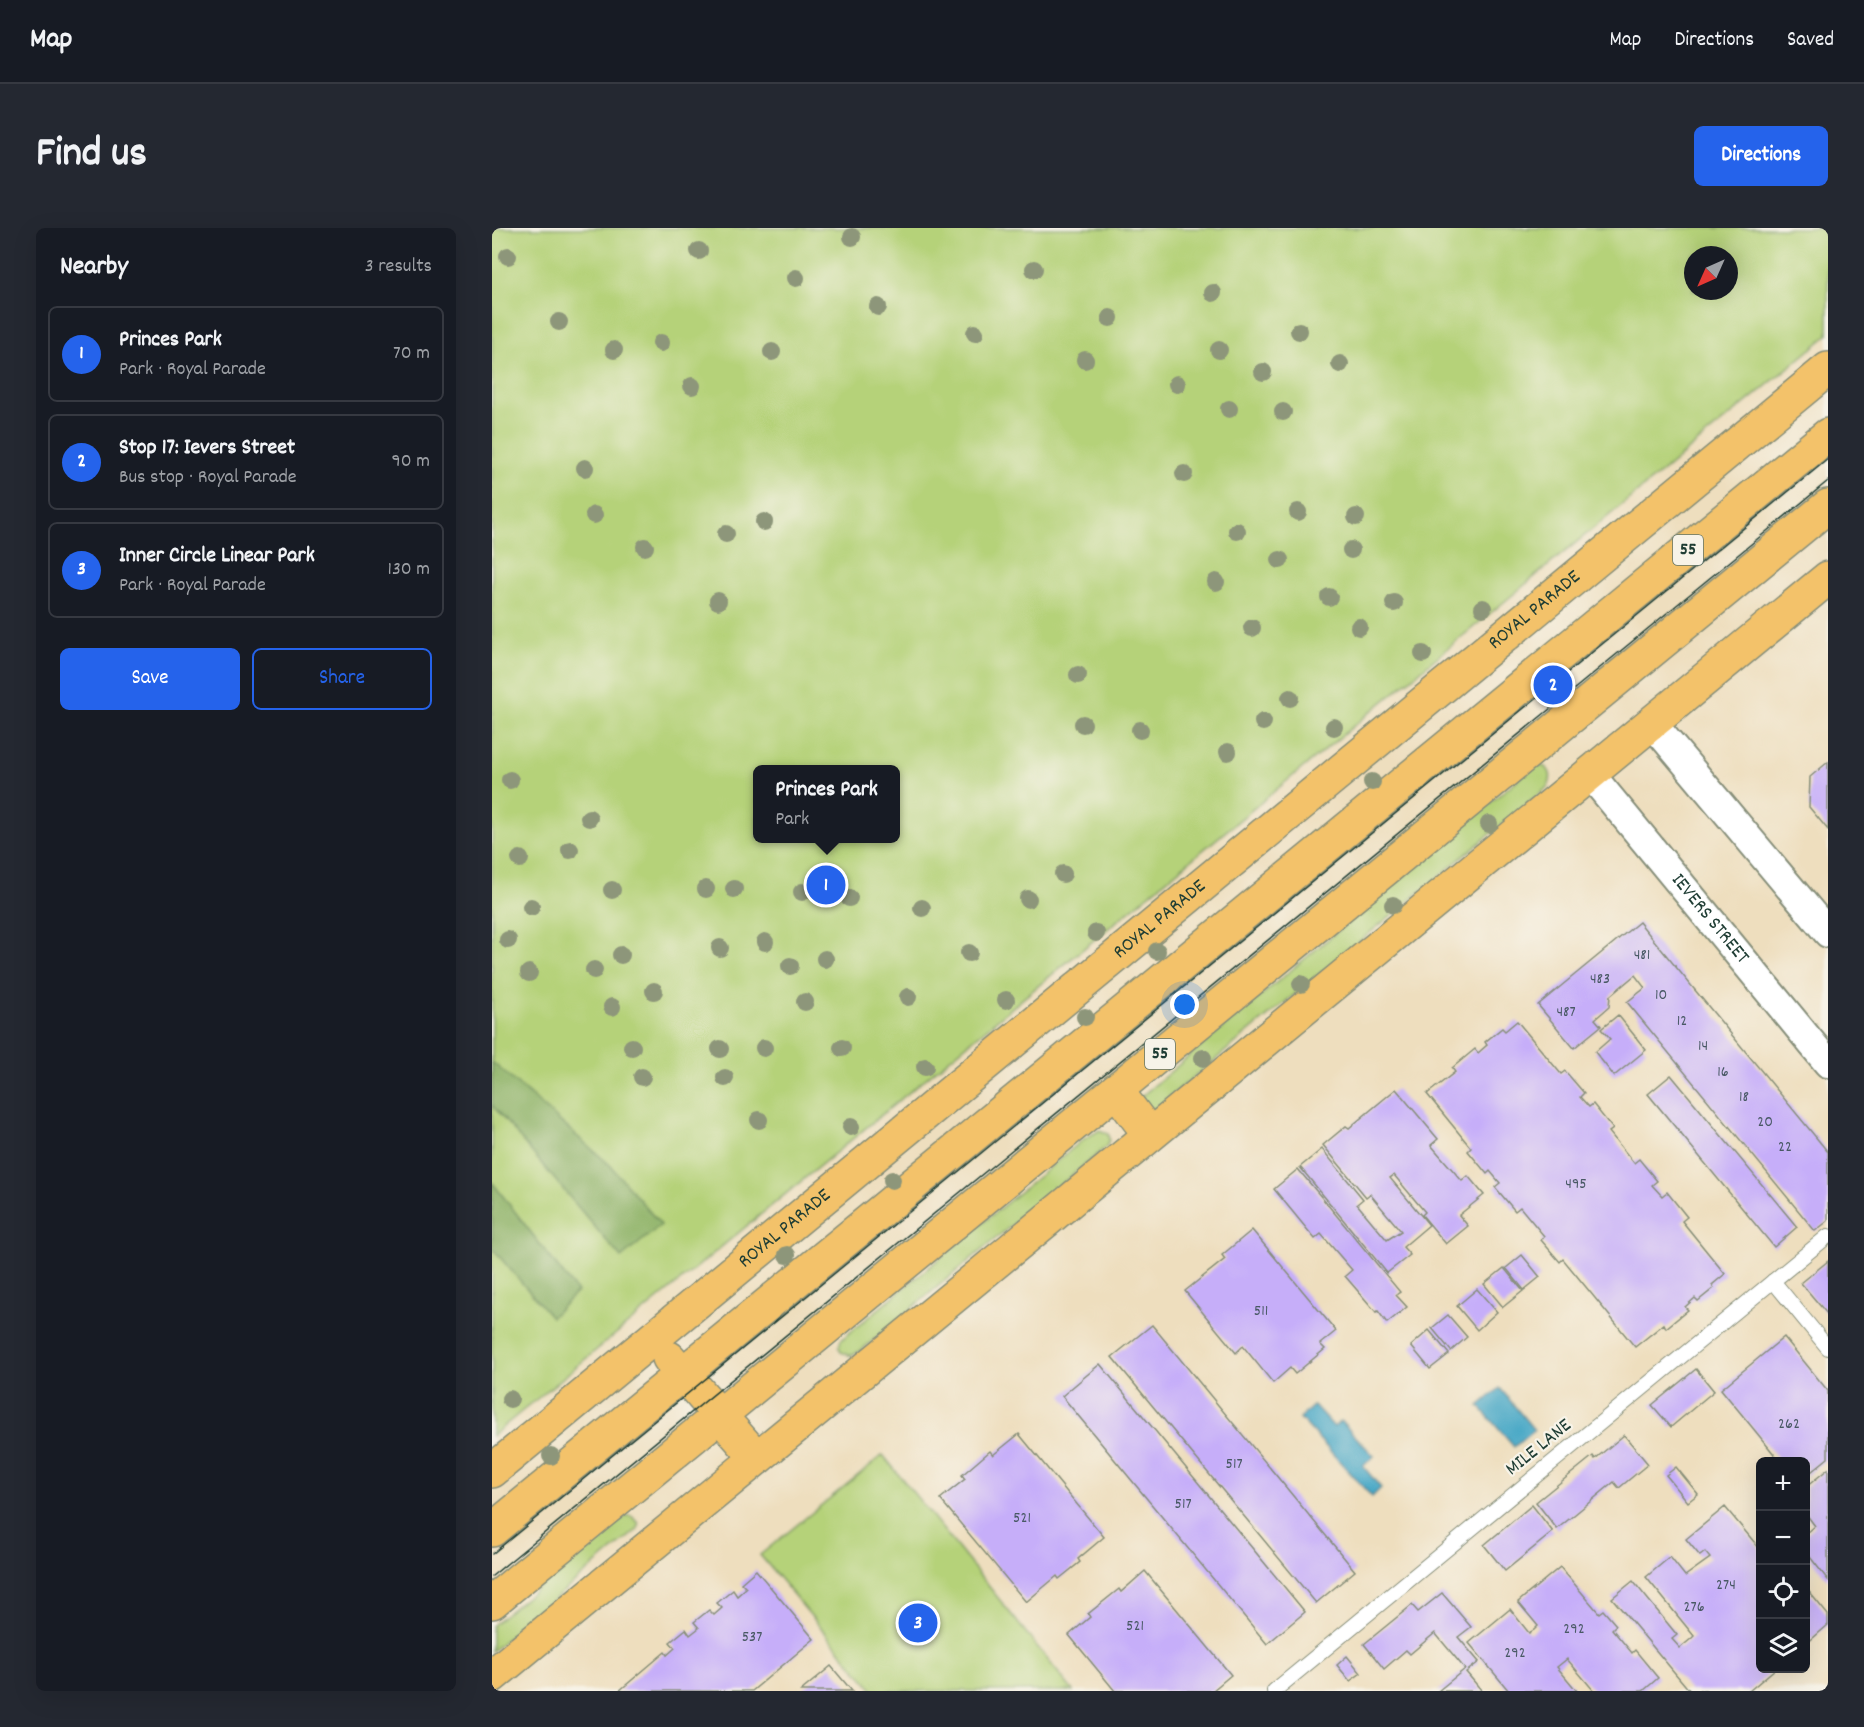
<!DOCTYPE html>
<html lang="en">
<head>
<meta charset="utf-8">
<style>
  :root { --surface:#171b24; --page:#242831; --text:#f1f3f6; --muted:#9ea1a6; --line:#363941; --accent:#2563eb }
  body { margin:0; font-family:Dekko,sans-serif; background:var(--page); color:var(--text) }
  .controls { position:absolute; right:18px; bottom:18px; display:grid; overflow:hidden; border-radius:9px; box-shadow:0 6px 24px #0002 }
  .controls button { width:54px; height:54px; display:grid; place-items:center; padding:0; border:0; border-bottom:2px solid var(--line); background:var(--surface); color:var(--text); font:30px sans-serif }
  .compass { position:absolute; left:1192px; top:18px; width:54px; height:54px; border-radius:50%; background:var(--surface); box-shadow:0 6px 24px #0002; rotate:225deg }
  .you { position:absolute; left:693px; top:777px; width:21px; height:21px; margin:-15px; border:4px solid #fff; border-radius:50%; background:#1a73e8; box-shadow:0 0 0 9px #1a73e833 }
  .badge { display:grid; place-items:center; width:39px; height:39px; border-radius:50%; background:var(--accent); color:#fff; font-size:20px; font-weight:700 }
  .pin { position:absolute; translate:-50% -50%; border:3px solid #fff; box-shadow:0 2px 6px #0006 }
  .popup { position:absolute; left:261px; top:537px; width:147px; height:78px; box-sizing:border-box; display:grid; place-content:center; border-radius:9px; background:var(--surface); filter:drop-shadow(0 2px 4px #0005); font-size:20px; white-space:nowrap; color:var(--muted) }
  .popup b { font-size:22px; color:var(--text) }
  .popup::after { content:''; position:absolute; left:50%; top:100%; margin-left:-12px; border:12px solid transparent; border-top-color:var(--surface) }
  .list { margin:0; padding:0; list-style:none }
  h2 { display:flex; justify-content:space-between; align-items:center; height:78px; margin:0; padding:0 24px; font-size:26px }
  h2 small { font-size:20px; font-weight:400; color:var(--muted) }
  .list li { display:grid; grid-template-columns:39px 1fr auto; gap:18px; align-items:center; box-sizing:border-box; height:96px; margin:0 12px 12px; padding:0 12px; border:2px solid var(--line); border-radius:9px }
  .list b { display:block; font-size:22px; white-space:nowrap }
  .list p { margin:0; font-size:20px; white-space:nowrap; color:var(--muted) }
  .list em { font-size:20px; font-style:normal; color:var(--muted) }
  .actions { display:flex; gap:12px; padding:18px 24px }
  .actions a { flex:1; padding:14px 0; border:2px solid var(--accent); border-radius:9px; text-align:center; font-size:21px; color:var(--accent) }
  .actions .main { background:var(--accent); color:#fff }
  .icon { flex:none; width:33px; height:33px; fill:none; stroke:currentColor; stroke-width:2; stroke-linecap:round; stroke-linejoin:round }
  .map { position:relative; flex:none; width:1336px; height:1463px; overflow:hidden; border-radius:9px }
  header { display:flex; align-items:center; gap:36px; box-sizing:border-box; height:84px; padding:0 30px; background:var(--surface); border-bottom:2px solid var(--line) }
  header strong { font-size:28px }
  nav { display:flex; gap:33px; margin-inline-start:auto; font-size:21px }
  .intro { display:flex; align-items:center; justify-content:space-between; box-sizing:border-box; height:144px; padding:0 36px }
  h1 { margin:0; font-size:42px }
  .button { padding:15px 27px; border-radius:9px; background:var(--accent); color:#fff; font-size:21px; font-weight:700 }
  main { display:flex; gap:36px; padding:0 36px }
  aside { flex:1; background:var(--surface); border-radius:9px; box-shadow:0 6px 24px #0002 }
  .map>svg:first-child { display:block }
</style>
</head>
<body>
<header>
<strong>Map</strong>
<nav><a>Map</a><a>Directions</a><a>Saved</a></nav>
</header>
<div class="intro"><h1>Find us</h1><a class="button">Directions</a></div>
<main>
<aside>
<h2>Nearby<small>3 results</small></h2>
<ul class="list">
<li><span class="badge">1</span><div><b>Princes Park</b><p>Park · Royal Parade</p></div><em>70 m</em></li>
<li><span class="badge">2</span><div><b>Stop 17: Ievers Street</b><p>Bus stop · Royal Parade</p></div><em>90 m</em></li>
<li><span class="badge">3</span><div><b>Inner Circle Linear Park</b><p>Park · Royal Parade</p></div><em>130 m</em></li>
</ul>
<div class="actions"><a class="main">Save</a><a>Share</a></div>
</aside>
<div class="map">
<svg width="1336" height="1463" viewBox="0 0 1336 1463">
  <rect width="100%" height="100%" fill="#f7f3e8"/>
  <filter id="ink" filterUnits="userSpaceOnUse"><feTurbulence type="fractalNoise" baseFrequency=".0167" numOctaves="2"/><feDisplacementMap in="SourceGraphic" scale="12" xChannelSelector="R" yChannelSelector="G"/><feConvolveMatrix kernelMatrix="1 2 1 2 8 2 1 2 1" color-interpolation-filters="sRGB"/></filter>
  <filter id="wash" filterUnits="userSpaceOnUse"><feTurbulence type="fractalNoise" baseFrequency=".008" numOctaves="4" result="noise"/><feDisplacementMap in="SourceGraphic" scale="24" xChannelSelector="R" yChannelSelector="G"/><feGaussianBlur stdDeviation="1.35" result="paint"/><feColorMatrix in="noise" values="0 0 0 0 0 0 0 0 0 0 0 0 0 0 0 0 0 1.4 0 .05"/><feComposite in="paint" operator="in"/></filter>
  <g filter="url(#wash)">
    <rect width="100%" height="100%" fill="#eedebe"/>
    <g fill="#b5d279" stroke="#6a8856" stroke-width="1.5" fill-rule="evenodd">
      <path d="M 0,0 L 1336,0 L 1336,107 L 0,1208 ZM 1201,27 L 1237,27 L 1237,63 L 1201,63 ZM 265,542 L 403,542 L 403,610 L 265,610 Z"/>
      <path d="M 1043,537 C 1057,537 1062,546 1056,559 L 653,889 L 639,877 Z"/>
      <polygon points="608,902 616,906 617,912 614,919 368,1123 358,1128 349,1124 347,1119 349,1112 592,911"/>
      <polygon points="391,1227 581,1463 382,1463 268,1327"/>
      <polygon points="134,1288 139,1288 146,1294 147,1298 145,1302 0,1423 0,1397"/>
    </g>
    <g fill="#90b469" stroke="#58784e" stroke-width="1.5">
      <polygon points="0,834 118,937 169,997 129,1030 0,877"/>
      <polygon points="0,954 85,1064 59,1089 0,1020"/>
    </g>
    <g fill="#47a7c6" stroke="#33727d" stroke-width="1.5">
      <polygon points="1008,1160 1042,1202 1022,1219 987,1178"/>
      <polygon points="822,1177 842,1199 849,1193 882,1228 871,1238 889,1260 880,1269 808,1190"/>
    </g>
    <g id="blocks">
      <g fill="#c6aef9">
        <polygon points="1336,534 1336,602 1317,579 1318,549"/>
        <polygon points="1147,694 1336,924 1336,993 1323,1003 1135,774 1153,760 1143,747 1118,768 1117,779 1103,791 1109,798 1082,820 1046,777"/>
        <polygon points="1126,787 1154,822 1122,848 1103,824 1118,811 1109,801"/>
        <polygon points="1025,793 1069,846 1073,843 1092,865 1088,869 1097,879 1101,876 1121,901 1117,904 1142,935 1147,931 1165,953 1160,957 1170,968 1175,964 1195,989 1190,993 1233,1046 1220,1057 1222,1060 1206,1073 1203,1070 1193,1079 1196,1082 1174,1100 1172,1096 1143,1119 1071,1031 1068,1034 1049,1012 1052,1008 1028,979 1023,983 1003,959 1008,955 998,943 995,946 976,923 979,920 935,866 963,844 960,840 983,821 986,825 995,817 993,814 1010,800 1013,803"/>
        <polygon points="1179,847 1305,999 1282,1019 1156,866"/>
        <polygon points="904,861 946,911 939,917 970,953 976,948 992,967 967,987 976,998 954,1016 930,987 933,984 902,947 898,950 937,997 911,1019 918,1027 895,1045 808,939 830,921 871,971 865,976 895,1012 909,1003 878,966 874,969 831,917 854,898 857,900"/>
        <polygon points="806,941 908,1064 904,1067 915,1079 895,1095 886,1083 884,1084 853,1048 860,1042 829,1006 823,1011 782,961"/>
        <polygon points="760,1002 844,1103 828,1116 833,1121 803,1146 798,1140 781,1155 751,1118 744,1125 693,1063 733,1031 730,1027"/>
        <polygon points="1030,1027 1048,1049 1032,1062 1014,1040"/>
        <polygon points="1336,1033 1336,1087 1309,1055"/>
        <polygon points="1012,1040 1031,1063 1011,1079 992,1056"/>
        <polygon points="985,1061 1005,1084 985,1102 965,1078"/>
        <polygon points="956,1087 975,1109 959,1123 940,1100"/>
        <polygon points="660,1097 863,1343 824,1375 620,1129"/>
        <polygon points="937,1102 957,1126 938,1141 919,1118"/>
        <polygon points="1292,1109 1336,1163 1336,1230 1314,1248 1314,1234 1283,1234 1286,1231 1229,1161"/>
        <polygon points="608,1136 813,1384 775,1416 570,1168"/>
        <polygon points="1204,1141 1222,1163 1179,1199 1160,1177"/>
        <polygon points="527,1206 612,1309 586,1331 588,1334 567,1351 565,1348 534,1374 448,1271 473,1251 470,1247 498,1223 501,1227"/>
        <polygon points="1132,1207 1156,1236 1127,1260 1122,1254 1065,1301 1044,1274 1101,1228 1103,1231"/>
        <polygon points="1184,1239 1206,1266 1196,1274 1174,1247"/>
        <polygon points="1336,1241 1336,1352 1314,1324 1314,1306 1323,1298 1314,1286 1314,1259"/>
        <polygon points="1040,1277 1061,1304 1013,1343 992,1317"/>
        <polygon points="1233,1279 1268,1321 1268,1440 1284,1440 1257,1463 1198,1463 1120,1370 1141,1353 1185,1407 1180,1411 1188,1420 1200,1410 1202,1408 1154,1349 1178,1329 1193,1348 1218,1330 1213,1324 1208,1328 1194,1311"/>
        <polygon points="1068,1339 1107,1385 1111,1382 1124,1397 1120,1401 1140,1425 1143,1422 1166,1450 1151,1463 1102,1463 1075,1431 1065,1439 1085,1463 1017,1463 977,1415 1018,1381 1037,1405 1042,1402 1046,1398 1026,1374"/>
        <polygon points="264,1342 322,1411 260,1463 127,1463 173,1424 175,1427 183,1420 178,1414 194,1401 198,1407 207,1400 202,1394 217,1382 222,1387 230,1380 225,1375 241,1362 245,1368 254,1360 249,1355"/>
        <polygon points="653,1343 739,1447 720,1463 623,1463 577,1407 598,1389 596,1386 627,1361 629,1364"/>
        <polygon points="1314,1360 1336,1387 1336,1397 1314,1416"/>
        <polygon points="950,1365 979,1399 966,1409 987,1434 974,1444 990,1463 946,1463 973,1441 943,1405 918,1426 914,1422 892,1441 872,1416 920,1377 926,1384"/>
        <polygon points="855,1428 869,1445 858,1453 845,1437"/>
        <polygon points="339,1438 360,1463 309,1463"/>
      </g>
    </g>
  </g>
  <g filter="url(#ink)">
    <use href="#blocks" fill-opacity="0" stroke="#868e79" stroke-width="1.5"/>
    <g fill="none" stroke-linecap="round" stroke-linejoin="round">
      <g stroke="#868e79" stroke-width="16">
        <g id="lane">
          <polyline points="1281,1053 1336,1120"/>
          <polyline points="782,1463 1336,1008"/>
        </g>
      </g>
      <g stroke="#868e79" stroke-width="32">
        <g id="street">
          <polyline points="1160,495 1336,705"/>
          <path id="s1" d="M 1098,546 L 1336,835"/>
        </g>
      </g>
      <g stroke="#868e79" stroke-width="36">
        <g id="highway">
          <polyline points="624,862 658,907"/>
          <polyline points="177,1130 265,1230"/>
          <path id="s2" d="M 0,1243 L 1336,141"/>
          <polyline points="0,1302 1336,207"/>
          <polyline points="0,1374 1336,278"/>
          <polyline points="0,1448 1336,350"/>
        </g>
      </g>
      <use href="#lane" stroke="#fff" stroke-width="14"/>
      <use href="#street" stroke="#fff" stroke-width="28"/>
      <use href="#highway" stroke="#f3c26a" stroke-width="33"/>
      <g stroke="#1f3d34" stroke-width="1.5">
        <polyline points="0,1326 1336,231"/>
        <polyline points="0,1348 1336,253"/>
      </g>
    </g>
    <g fill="#8d967a">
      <circle cx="360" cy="9" r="9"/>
      <circle cx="207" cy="23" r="9"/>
      <circle cx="16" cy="28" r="9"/>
      <circle cx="542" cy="41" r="9"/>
      <circle cx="304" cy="50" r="9"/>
      <circle cx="721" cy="65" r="9"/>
      <circle cx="386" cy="79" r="9"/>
      <circle cx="618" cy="90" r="9"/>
      <circle cx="67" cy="94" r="9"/>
      <circle cx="807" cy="103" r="9"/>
      <circle cx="483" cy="105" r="9"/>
      <circle cx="169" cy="115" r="9"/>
      <circle cx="122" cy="122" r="9"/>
      <circle cx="727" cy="122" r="9"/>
      <circle cx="280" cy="124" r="9"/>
      <circle cx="593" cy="132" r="9"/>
      <circle cx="848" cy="136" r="9"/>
      <circle cx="771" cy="144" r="9"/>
      <circle cx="685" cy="156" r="9"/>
      <circle cx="200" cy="158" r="9"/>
      <circle cx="737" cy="181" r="9"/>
      <circle cx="791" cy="184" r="9"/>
      <circle cx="93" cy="240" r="9"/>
      <circle cx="692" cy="246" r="9"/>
      <circle cx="806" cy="284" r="9"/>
      <circle cx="102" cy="287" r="9"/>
      <circle cx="864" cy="289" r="9"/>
      <circle cx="272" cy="294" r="9"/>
      <circle cx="745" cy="303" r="9"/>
      <circle cx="234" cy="306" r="9"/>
      <circle cx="153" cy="319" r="9"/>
      <circle cx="859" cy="322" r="9"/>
      <circle cx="788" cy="332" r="9"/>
      <circle cx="724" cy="354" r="9"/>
      <circle cx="837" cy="369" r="9"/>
      <circle cx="226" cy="373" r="9"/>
      <circle cx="902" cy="375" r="9"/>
      <circle cx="991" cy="380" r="9"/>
      <circle cx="867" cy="399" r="9"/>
      <circle cx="760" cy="400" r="9"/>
      <circle cx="931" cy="426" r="9"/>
      <circle cx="586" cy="447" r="9"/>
      <circle cx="798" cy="470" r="9"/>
      <circle cx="771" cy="494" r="9"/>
      <circle cx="591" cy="496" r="9"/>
      <circle cx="842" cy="499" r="9"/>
      <circle cx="648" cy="502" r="9"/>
      <circle cx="736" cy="524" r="9"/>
      <circle cx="18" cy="552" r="9"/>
      <circle cx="880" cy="554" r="9"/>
      <circle cx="97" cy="590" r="9"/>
      <circle cx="997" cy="596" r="9"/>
      <circle cx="78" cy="622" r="9"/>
      <circle cx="28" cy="631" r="9"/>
      <circle cx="571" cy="646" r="9"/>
      <circle cx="214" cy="661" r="9"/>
      <circle cx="242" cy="661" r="9"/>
      <circle cx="120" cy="662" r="9"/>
      <circle cx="310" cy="664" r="9"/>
      <circle cx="357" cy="670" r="9"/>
      <circle cx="536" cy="671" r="9"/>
      <circle cx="901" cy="677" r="9"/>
      <circle cx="39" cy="679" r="9"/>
      <circle cx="430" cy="680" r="9"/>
      <circle cx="604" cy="705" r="9"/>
      <circle cx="16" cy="712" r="9"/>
      <circle cx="273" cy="714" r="9"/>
      <circle cx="228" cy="720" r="9"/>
      <circle cx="665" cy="723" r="9"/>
      <circle cx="477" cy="725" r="9"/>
      <circle cx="129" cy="727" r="9"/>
      <circle cx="333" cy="731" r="9"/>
      <circle cx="298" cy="738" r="9"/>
      <circle cx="102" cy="742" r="9"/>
      <circle cx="37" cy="745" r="9"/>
      <circle cx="809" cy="756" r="9"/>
      <circle cx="162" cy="763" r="9"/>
      <circle cx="416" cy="769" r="9"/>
      <circle cx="514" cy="772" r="9"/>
      <circle cx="313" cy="774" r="9"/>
      <circle cx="120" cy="779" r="9"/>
      <circle cx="593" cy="789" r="9"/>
      <circle cx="140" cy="819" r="9"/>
      <circle cx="272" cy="820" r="9"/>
      <circle cx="350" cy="820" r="9"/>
      <circle cx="228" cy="821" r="9"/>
      <circle cx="711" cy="830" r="9"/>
      <circle cx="433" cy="839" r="9"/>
      <circle cx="150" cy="849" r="9"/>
      <circle cx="233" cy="850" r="9"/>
      <circle cx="267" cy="892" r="9"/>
      <circle cx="359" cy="899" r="9"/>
      <circle cx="400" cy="952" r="9"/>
      <circle cx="295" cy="1027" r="9"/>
      <circle cx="18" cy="1171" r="9"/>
      <circle cx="59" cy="1228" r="9"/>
    </g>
  </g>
  <g text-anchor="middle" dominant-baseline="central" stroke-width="4.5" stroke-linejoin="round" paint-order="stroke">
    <g font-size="16" fill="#495965">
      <text x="1150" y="727">481</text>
      <text x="1108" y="751">483</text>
      <text x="1169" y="767">10</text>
      <text x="1074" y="784">487</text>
      <text x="1190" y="793">12</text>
      <text x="1211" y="818">14</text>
      <text x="1231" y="844">16</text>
      <text x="1252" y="869">18</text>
      <text x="1273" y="894">20</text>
      <text x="1293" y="919">22</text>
      <text x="1084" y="956">495</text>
      <text x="769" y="1083">511</text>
      <text x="1297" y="1196">262</text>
      <text x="742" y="1236">517</text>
      <text x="691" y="1276">517</text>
      <text x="530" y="1290">521</text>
      <text x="1234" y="1357">274</text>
      <text x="1202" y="1379">276</text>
      <text x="643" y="1398">521</text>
      <text x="1082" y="1401">292</text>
      <text x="260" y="1409">537</text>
      <text x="1023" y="1425">292</text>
    </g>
    <g fill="#f7f3e8" stroke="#60746a" stroke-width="1.5">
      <rect x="1181" y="307" width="30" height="30" rx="4.5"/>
      <rect x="653" y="811" width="30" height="30" rx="4.5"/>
    </g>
    <g font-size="18" font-weight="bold" fill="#1f3d34">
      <text x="1196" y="322">55</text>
      <text x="668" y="826">55</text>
    </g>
    <g font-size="20" fill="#1f3d34" stroke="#f7f3e8">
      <text stroke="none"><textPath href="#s2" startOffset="1352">ROYAL PARADE</textPath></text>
      <text stroke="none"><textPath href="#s1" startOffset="188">IEVERS STREET</textPath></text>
      <text stroke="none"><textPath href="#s2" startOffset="866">ROYAL PARADE</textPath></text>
      <text stroke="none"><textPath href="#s2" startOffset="380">ROYAL PARADE</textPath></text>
      <text transform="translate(1047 1220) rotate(-39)">MILE LANE</text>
    </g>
  </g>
</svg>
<div class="controls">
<button>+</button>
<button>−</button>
<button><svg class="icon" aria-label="locate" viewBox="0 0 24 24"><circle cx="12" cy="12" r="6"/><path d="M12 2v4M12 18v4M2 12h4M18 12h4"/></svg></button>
<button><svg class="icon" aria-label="layers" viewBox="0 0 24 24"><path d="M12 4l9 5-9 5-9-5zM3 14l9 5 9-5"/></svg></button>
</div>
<svg class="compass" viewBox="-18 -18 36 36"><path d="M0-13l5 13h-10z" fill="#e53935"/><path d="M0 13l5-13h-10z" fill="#9ea1a6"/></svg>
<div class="you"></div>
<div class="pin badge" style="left:334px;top:657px">1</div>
<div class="popup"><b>Princes Park</b>Park</div>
<div class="pin badge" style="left:1061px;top:457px">2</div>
<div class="pin badge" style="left:426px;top:1395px">3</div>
</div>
</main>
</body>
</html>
